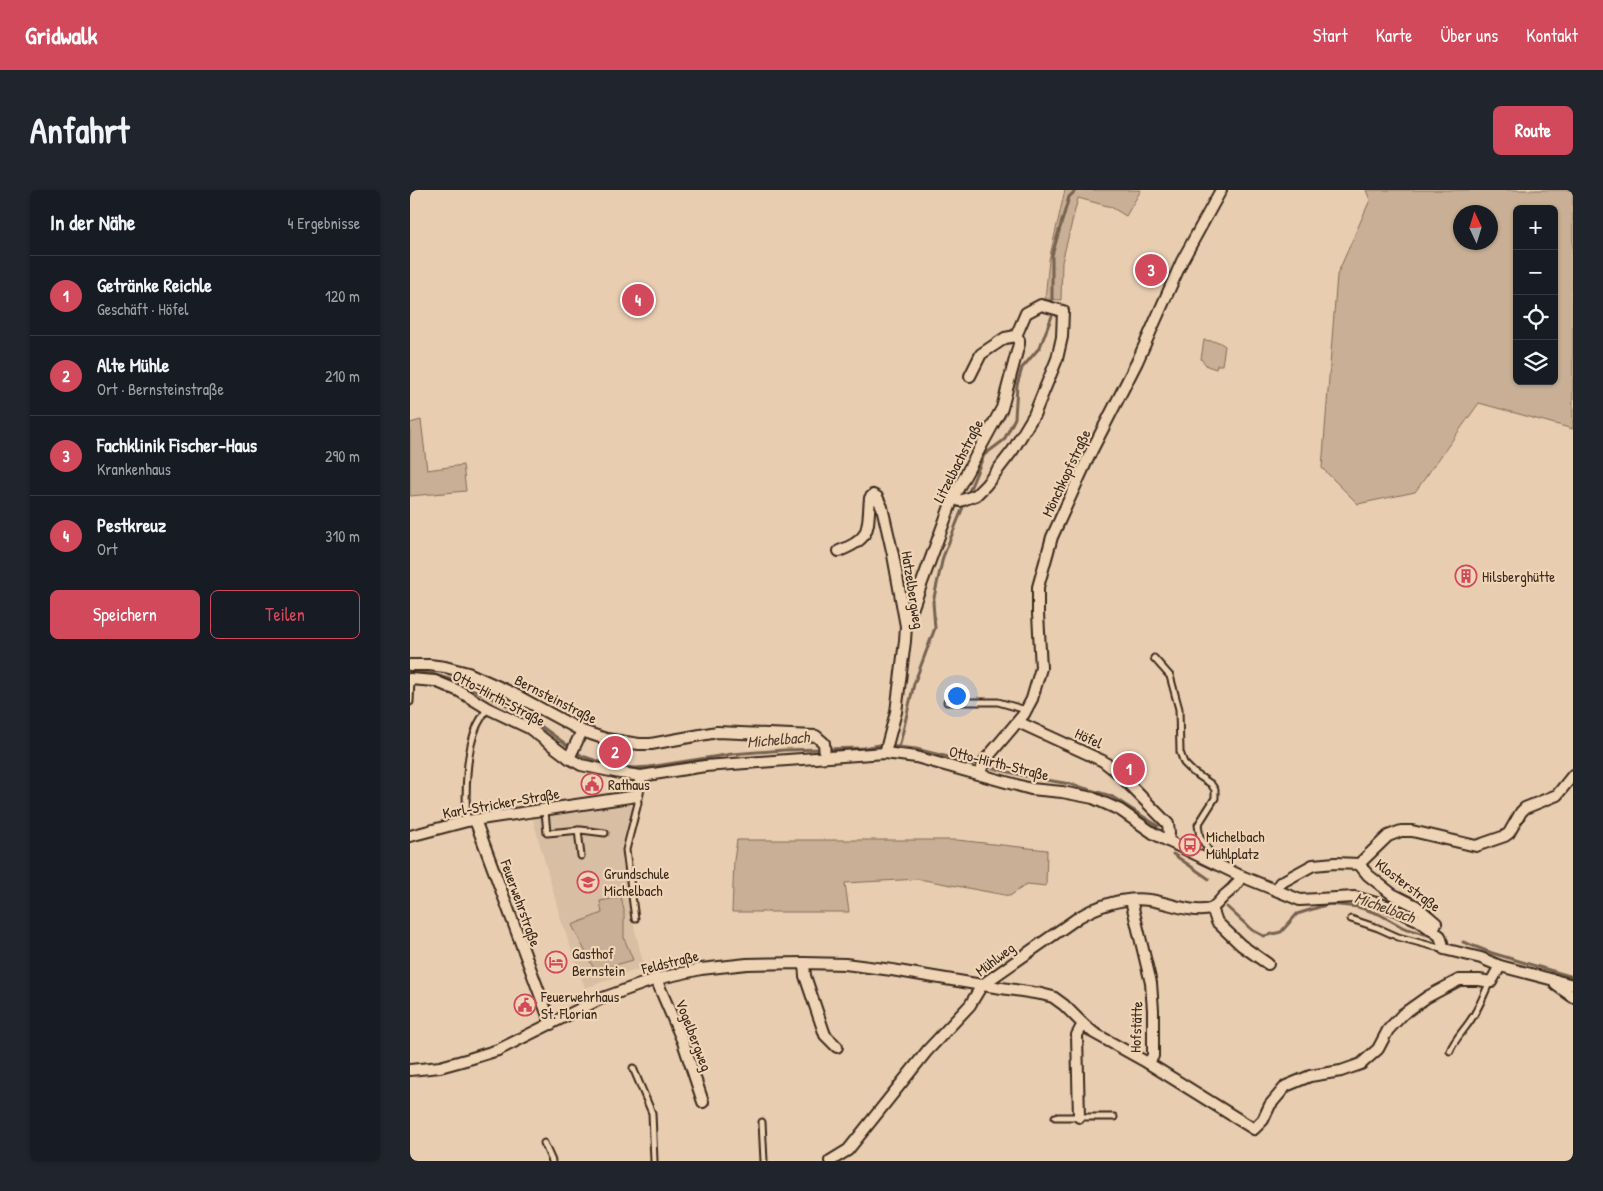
<!DOCTYPE html>
<html lang="de">
<head>
<meta charset="utf-8">
<style>
  :root { --surface:#171b24; --page:#20242c; --text:#f1f3f6; --muted:#9ea1a6; --line:#363941; --accent:#d1495b }
  body { margin:0; font-family:"Patrick Hand",sans-serif; background:var(--page); color:var(--text) }
  .controls { position:absolute; right:15px; top:15px; display:grid; overflow:hidden; border-radius:8px; box-shadow:0 1px 4px #0004 }
  .controls button { width:45px; height:45px; display:grid; place-items:center; padding:0; border:0; border-bottom:1px solid var(--line); background:var(--surface); color:var(--text); font:25px sans-serif }
  .compass { position:absolute; left:1043px; top:15px; width:45px; height:45px; border-radius:50%; background:var(--surface); box-shadow:0 1px 4px #0004; rotate:356deg }
  .you { position:absolute; left:546px; top:505px; width:18px; height:18px; margin:-12px; border:4px solid #fff; border-radius:50%; background:#1a73e8; box-shadow:0 0 0 8px #1a73e833 }
  .badge { display:grid; place-items:center; width:32px; height:32px; border-radius:50%; background:var(--accent); color:#fff; font-size:16px; font-weight:700 }
  .pin { position:absolute; translate:-50% -50%; border:2px solid #fff; box-shadow:0 1px 5px #0006 }
  .list { margin:0; padding:0; list-style:none }
  h2 { display:flex; justify-content:space-between; align-items:center; height:65px; margin:0; padding:0 20px; font-size:21px }
  h2 small { font-size:16px; font-weight:400; color:var(--muted) }
  .list li { display:grid; grid-template-columns:32px 1fr auto; gap:15px; align-items:center; box-sizing:border-box; height:80px; padding:0 20px; border-top:1px solid var(--line) }
  .list b { display:block; font-size:19px; white-space:nowrap }
  .list p { margin:0; font-size:16px; white-space:nowrap; color:var(--muted) }
  .list em { font-size:16px; font-style:normal; color:var(--muted) }
  .actions { display:flex; gap:10px; padding:15px 20px }
  .actions a { flex:1; padding:11px 0; border:1px solid var(--accent); border-radius:8px; text-align:center; font-size:18px; color:var(--accent) }
  .actions .main { background:var(--accent); color:#fff }
  .icon { flex:none; width:28px; height:28px; fill:none; stroke:currentColor; stroke-width:2; stroke-linecap:round; stroke-linejoin:round }
  .map { position:relative; flex:none; width:1163px; height:971px; overflow:hidden; border-radius:8px }
  header { display:flex; align-items:center; gap:30px; box-sizing:border-box; height:70px; padding:0 25px; background:var(--accent); color:#fff }
  header strong { font-size:24px }
  nav { display:flex; gap:28px; margin-inline-start:auto; font-size:18px }
  .intro { display:flex; align-items:center; justify-content:space-between; box-sizing:border-box; height:120px; padding:0 30px }
  h1 { margin:0; font-size:35px }
  .button { padding:12px 22px; border-radius:8px; background:var(--accent); color:#fff; font-size:18px; font-weight:700 }
  main { display:flex; gap:30px; padding:0 30px }
  aside { flex:1; background:var(--surface); border-radius:8px; box-shadow:0 1px 4px #0004 }
  .map>svg:first-child { display:block }
</style>
</head>
<body>
<header>
<strong>Gridwalk</strong>
<nav><a>Start</a><a>Karte</a><a>Über uns</a><a>Kontakt</a></nav>
</header>
<div class="intro"><h1>Anfahrt</h1><a class="button">Route</a></div>
<main>
<aside>
<h2>In der Nähe<small>4 Ergebnisse</small></h2>
<ul class="list">
<li><span class="badge">1</span><div><b>Getränke Reichle</b><p>Geschäft · Höfel</p></div><em>120 m</em></li>
<li><span class="badge">2</span><div><b>Alte Mühle</b><p>Ort · Bernsteinstraße</p></div><em>210 m</em></li>
<li><span class="badge">3</span><div><b>Fachklinik Fischer-Haus</b><p>Krankenhaus</p></div><em>290 m</em></li>
<li><span class="badge">4</span><div><b>Pestkreuz</b><p>Ort</p></div><em>310 m</em></li>
</ul>
<div class="actions"><a class="main">Speichern</a><a>Teilen</a></div>
</aside>
<div class="map">
<svg width="1163" height="971" viewBox="0 0 1163 971">
  <rect width="100%" height="100%" fill="#e8cdb0"/>
  <filter id="ink" filterUnits="userSpaceOnUse"><feTurbulence type="fractalNoise" baseFrequency=".02" numOctaves="2"/><feDisplacementMap in="SourceGraphic" scale="10" xChannelSelector="R" yChannelSelector="G"/><feConvolveMatrix kernelMatrix="1 2 1 2 8 2 1 2 1" color-interpolation-filters="sRGB"/></filter>
  <g filter="url(#ink)">
    <polygon fill="#d8bea2" points="219,614 222,619 211,657 222,728 234,777 175,798 152,733 122,626"/>
    <g fill="#c8af95" stroke="#826c5a" fill-rule="evenodd">
      <polygon points="655,0 731,0 716,26 701,17 668,8 652,72 651,110 635,109 639,70"/>
      <path d="M 956,0 L 1163,0 L 1163,239 L 1069,213 L 1005,302 L 948,314 L 912,278 L 927,85 L 960,10 ZM 1107,19 L 1144,19 L 1144,191 L 1107,191 ZM 1050,22 L 1080,22 L 1080,52 L 1050,52 Z"/>
      <polygon points="794,150 809,152 815,156 812,175 807,175 806,179 797,176 791,169"/>
      <polygon points="11,230 17,280 53,275 56,301 0,306 0,233"/>
      <polygon points="327,650 547,650 637,660 636,696 617,694 600,706 509,689 435,693 439,722 322,722 324,670"/>
      <polygon points="211,707 214,720 214,748 223,770 185,781 162,735 192,723 190,711"/>
    </g>
    <g fill="none" stroke-linecap="round" stroke-linejoin="round">
      <g stroke="#766250" stroke-width="3">
        <polyline points="642,112 642,65 659,7 666,0"/>
        <polyline points="557,306 574,265 594,250 605,228 607,195 612,178 630,157 642,126"/>
        <polyline points="0,482 22,484 45,491 113,523 172,566 202,576 225,578 239,577 322,564 374,560 453,558 470,555 506,559 619,587 660,594 701,606 748,636"/>
        <polyline points="489,558 504,494 525,438 523,412 533,367 555,312"/>
        <polyline points="763,664 799,689"/>
        <polyline points="817,717 842,740 854,746 871,742 887,724 919,714 948,717 969,724 994,738 1025,747"/>
        <polyline points="1053,752 1082,763 1163,787"/>
      </g>
      <g stroke="#3b2a1e" stroke-width="9">
        <g id="service">
          <polyline points="744,468 760,486 769,519 770,562 774,573 783,582 801,594 805,600 805,608 788,635 790,647 799,661 797,670"/>
          <polyline points="0,512 1,490"/>
          <polyline points="537,512 588,512 616,520"/>
          <polyline points="135,621 137,643 171,640 195,643"/>
          <path d="M 57,631 C 55,603 56,561 67,536 C 70,530 74,524 77,518"/>
          <polyline points="168,640 171,666"/>
          <polyline points="225,729 216,660 228,613 227,606"/>
          <polyline points="941,729 968,738 988,747 1033,759"/>
          <path d="M 1040,861 C 1046,846 1059,836 1066,821 C 1072,811 1075,801 1080,792"/>
          <polyline points="223,878 242,923 244,971"/>
          <polyline points="645,927 704,927"/>
          <polyline points="352,932 354,971"/>
          <polyline points="134,953 142,971"/>
        </g>
      </g>
      <g stroke="#3b2a1e" stroke-width="14">
        <g id="minor">
          <polyline points="560,186 571,164 595,148 606,146"/>
          <path d="M 429,361 C 463,348 457,338 460,308 L 463,305 L 467,307 L 472,317 L 483,365 L 496,436 L 495,451 L 486,522 L 475,563"/>
          <polyline points="496,436 543,308 592,218 609,154 609,150 606,146 616,123 631,115 653,121 652,147 647,169 624,225 603,260 576,295 566,305 550,311 543,308"/>
          <polyline points="0,475 19,475 35,477 58,483 100,502 172,541 196,549 229,554 241,554 307,542 406,546 414,553 415,567"/>
          <polyline points="0,489 25,491 49,501 77,518 119,538 159,568 171,575 210,583 231,586 295,576 475,563 506,567 621,599 652,602 683,608 710,620 743,643 758,651 831,686 890,710 945,707 977,716 1008,730 1030,746 1034,759 1071,768 1090,776 1163,795"/>
          <polyline points="608,532 693,571 707,582 758,634 759,643 758,651"/>
          <polyline points="159,568 172,541"/>
          <polyline points="569,584 576,569 614,524 622,509 631,478 628,424 628,397 642,347 679,266 727,172 772,71 811,0"/>
          <polyline points="65,630 141,834"/>
          <polyline points="0,646 57,631 227,606 231,586"/>
          <polyline points="949,674 958,685 982,704 1006,716 1026,733 1023,740"/>
          <polyline points="867,700 870,693 903,675 925,673 949,674 978,646 991,641 1002,641 1066,656 1095,646 1099,643 1111,622 1115,618 1147,605 1163,585"/>
          <polyline points="721,710 741,793 743,820 743,866 738,873"/>
          <polyline points="802,718 807,732 831,755 858,774"/>
          <polyline points="394,773 395,786 415,845 427,857"/>
          <polyline points="246,789 273,852 293,912"/>
          <polyline points="1145,790 1146,795 1163,807"/>
          <polyline points="0,880 30,877 59,869 88,860 190,809 246,789 291,779 337,774 394,773 435,774 482,780 572,795 631,804 643,807 654,815 673,834"/>
          <polyline points="669,927 667,845 673,834 684,843 738,873 844,939 853,930 860,915 876,896 900,886 931,881 951,874 968,859 978,840 993,824 1017,807 1049,790 1069,790 1081,792 1090,776"/>
          <path d="M 420,971 L 438,960 L 517,861 L 560,815 L 572,795 L 669,727 C 690,715 714,707 739,710 C 757,712 782,724 800,719 C 805,717 810,710 814,706 C 821,700 828,695 831,686"/>
        </g>
      </g>
      <use href="#service" stroke="#efd4b6" stroke-width="5"/>
      <use href="#minor" stroke="#efd4b6" stroke-width="10"/>
    </g>
  </g>
  <defs>
    <g id="building-ring" transform="scale(1.125)"><circle r="9.5" fill="#efd4b6" stroke="#d1495b" stroke-width="1.5"/><path d="M-4-6H4V6H1V3H-1V6H-4ZM-2.5-4.3h1.7v1.8h-1.7ZM.8-4.3h1.7v1.8H.8ZM-2.5-1h1.7V.8h-1.7ZM.8-1h1.7V.8H.8Z" fill="#d1495b"/></g>
    <g id="civic-ring" transform="scale(1.125)"><circle r="9.5" fill="#efd4b6" stroke="#d1495b" stroke-width="1.5"/><path d="M-.6-6.5H3V-4.5H.6V-3L4-1V1h2V6H-6V1h2V-1L-.6-3ZM-1.2 2.5V6h2.4V2.5Z" fill="#d1495b"/></g>
    <g id="bus-ring" transform="scale(1.125)"><circle r="9.5" fill="#efd4b6" stroke="#d1495b" stroke-width="1.5"/><path d="M-5-6H5V4H4V6H2V4H-2V6H-4V4H-5ZM-3.5-4V0h7V-4ZM-3.5 1.2v1.5H-2V1.2ZM2 1.2v1.5H3.5V1.2Z" fill="#d1495b"/></g>
    <g id="school-ring" transform="scale(1.125)"><circle r="9.5" fill="#efd4b6" stroke="#d1495b" stroke-width="1.5"/><path d="M0-5L7-2L0 1L-7-2ZM-4 1L0 2.5L4 1V4Q0 6-4 4Z" fill="#d1495b"/></g>
    <g id="hotel-ring" transform="scale(1.125)"><circle r="9.5" fill="#efd4b6" stroke="#d1495b" stroke-width="1.5"/><path d="M-6-4.5h1.5V1H6V5H4.5V3h-9V5H-6ZM-4 0a1.8 1.8 0 1 1 3.6 0ZM.5 0V-2.5h3Q6-2.5 6 0Z" fill="#d1495b"/></g>
  </defs>
  <g fill-rule="evenodd">
    <use href="#building-ring" x="1056" y="386"/>
    <use href="#civic-ring" x="182" y="594"/>
    <use href="#bus-ring" x="780" y="655"/>
    <use href="#school-ring" x="178" y="692"/>
    <use href="#hotel-ring" x="146" y="772"/>
    <use href="#civic-ring" x="115" y="815"/>
  </g>
  <g text-anchor="middle" dominant-baseline="central" stroke-width="4.5" stroke-linejoin="round" paint-order="stroke">
    <g font-size="15" fill="#3b2a1e" stroke="#efd4b6">
      <text transform="translate(548 271) rotate(-63)">Litzelbachstraße</text>
      <text transform="translate(656 283) rotate(-65)">Mönchkopfstraße</text>
      <text transform="translate(503 400) rotate(81)">Hatzelbergweg</text>
      <text transform="translate(89 508) rotate(28)">Otto-Hirth-Straße</text>
      <text transform="translate(146 509) rotate(27)">Bernsteinstraße</text>
      <text transform="translate(679 548) rotate(25)">Höfel</text>
      <text transform="translate(589 573) rotate(14)">Otto-Hirth-Straße</text>
      <text transform="translate(91 613) rotate(-10)">Karl-Stricker-Straße</text>
      <text transform="translate(998 695) rotate(37)">Klosterstraße</text>
      <text transform="translate(111 713) rotate(70)">Feuerwehrstraße</text>
      <text transform="translate(585 769) rotate(-37)">Mühlweg</text>
      <text transform="translate(260 772) rotate(-14)">Feldstraße</text>
      <text transform="translate(726 837) rotate(-88)">Hofstätte</text>
      <text transform="translate(284 845) rotate(69)">Vogelbergweg</text>
    </g>
    <g font-size="15" fill="#3b2a1e" stroke="#efd4b6" text-anchor="start">
      <text x="1072" y="386">Hilsberghütte</text>
      <text x="198" y="594">Rathaus</text>
      <text x="796" y="646">Michelbach<tspan x="796" dy="17">Mühlplatz</tspan></text>
      <text x="194" y="683">Grundschule<tspan x="194" dy="17">Michelbach</tspan></text>
      <text x="162" y="763">Gasthof<tspan x="162" dy="17">Bernstein</tspan></text>
      <text x="131" y="806">Feuerwehrhaus<tspan x="131" dy="17">St. Florian</tspan></text>
    </g>
    <g font-size="16" font-style="italic" fill="#544233" stroke="#efd4b6">
      <text transform="translate(368 549) rotate(-5)">Michelbach</text>
      <text transform="translate(975 717) rotate(20)">Michelbach</text>
    </g>
  </g>
</svg>
<div class="controls">
<button>+</button>
<button>−</button>
<button><svg class="icon" aria-label="locate" viewBox="0 0 24 24"><circle cx="12" cy="12" r="6"/><path d="M12 2v4M12 18v4M2 12h4M18 12h4"/></svg></button>
<button><svg class="icon" aria-label="layers" viewBox="0 0 24 24"><path d="M12 4l9 5-9 5-9-5zM3 14l9 5 9-5"/></svg></button>
</div>
<svg class="compass" viewBox="-18 -18 36 36"><path d="M0-13l5 13h-10z" fill="#e53935"/><path d="M0 13l5-13h-10z" fill="#9ea1a6"/></svg>
<div class="you"></div>
<div class="pin badge" style="left:719px;top:579px">1</div>
<div class="pin badge" style="left:205px;top:562px">2</div>
<div class="pin badge" style="left:741px;top:80px">3</div>
<div class="pin badge" style="left:228px;top:110px">4</div>
</div>
</main>
</body>
</html>
